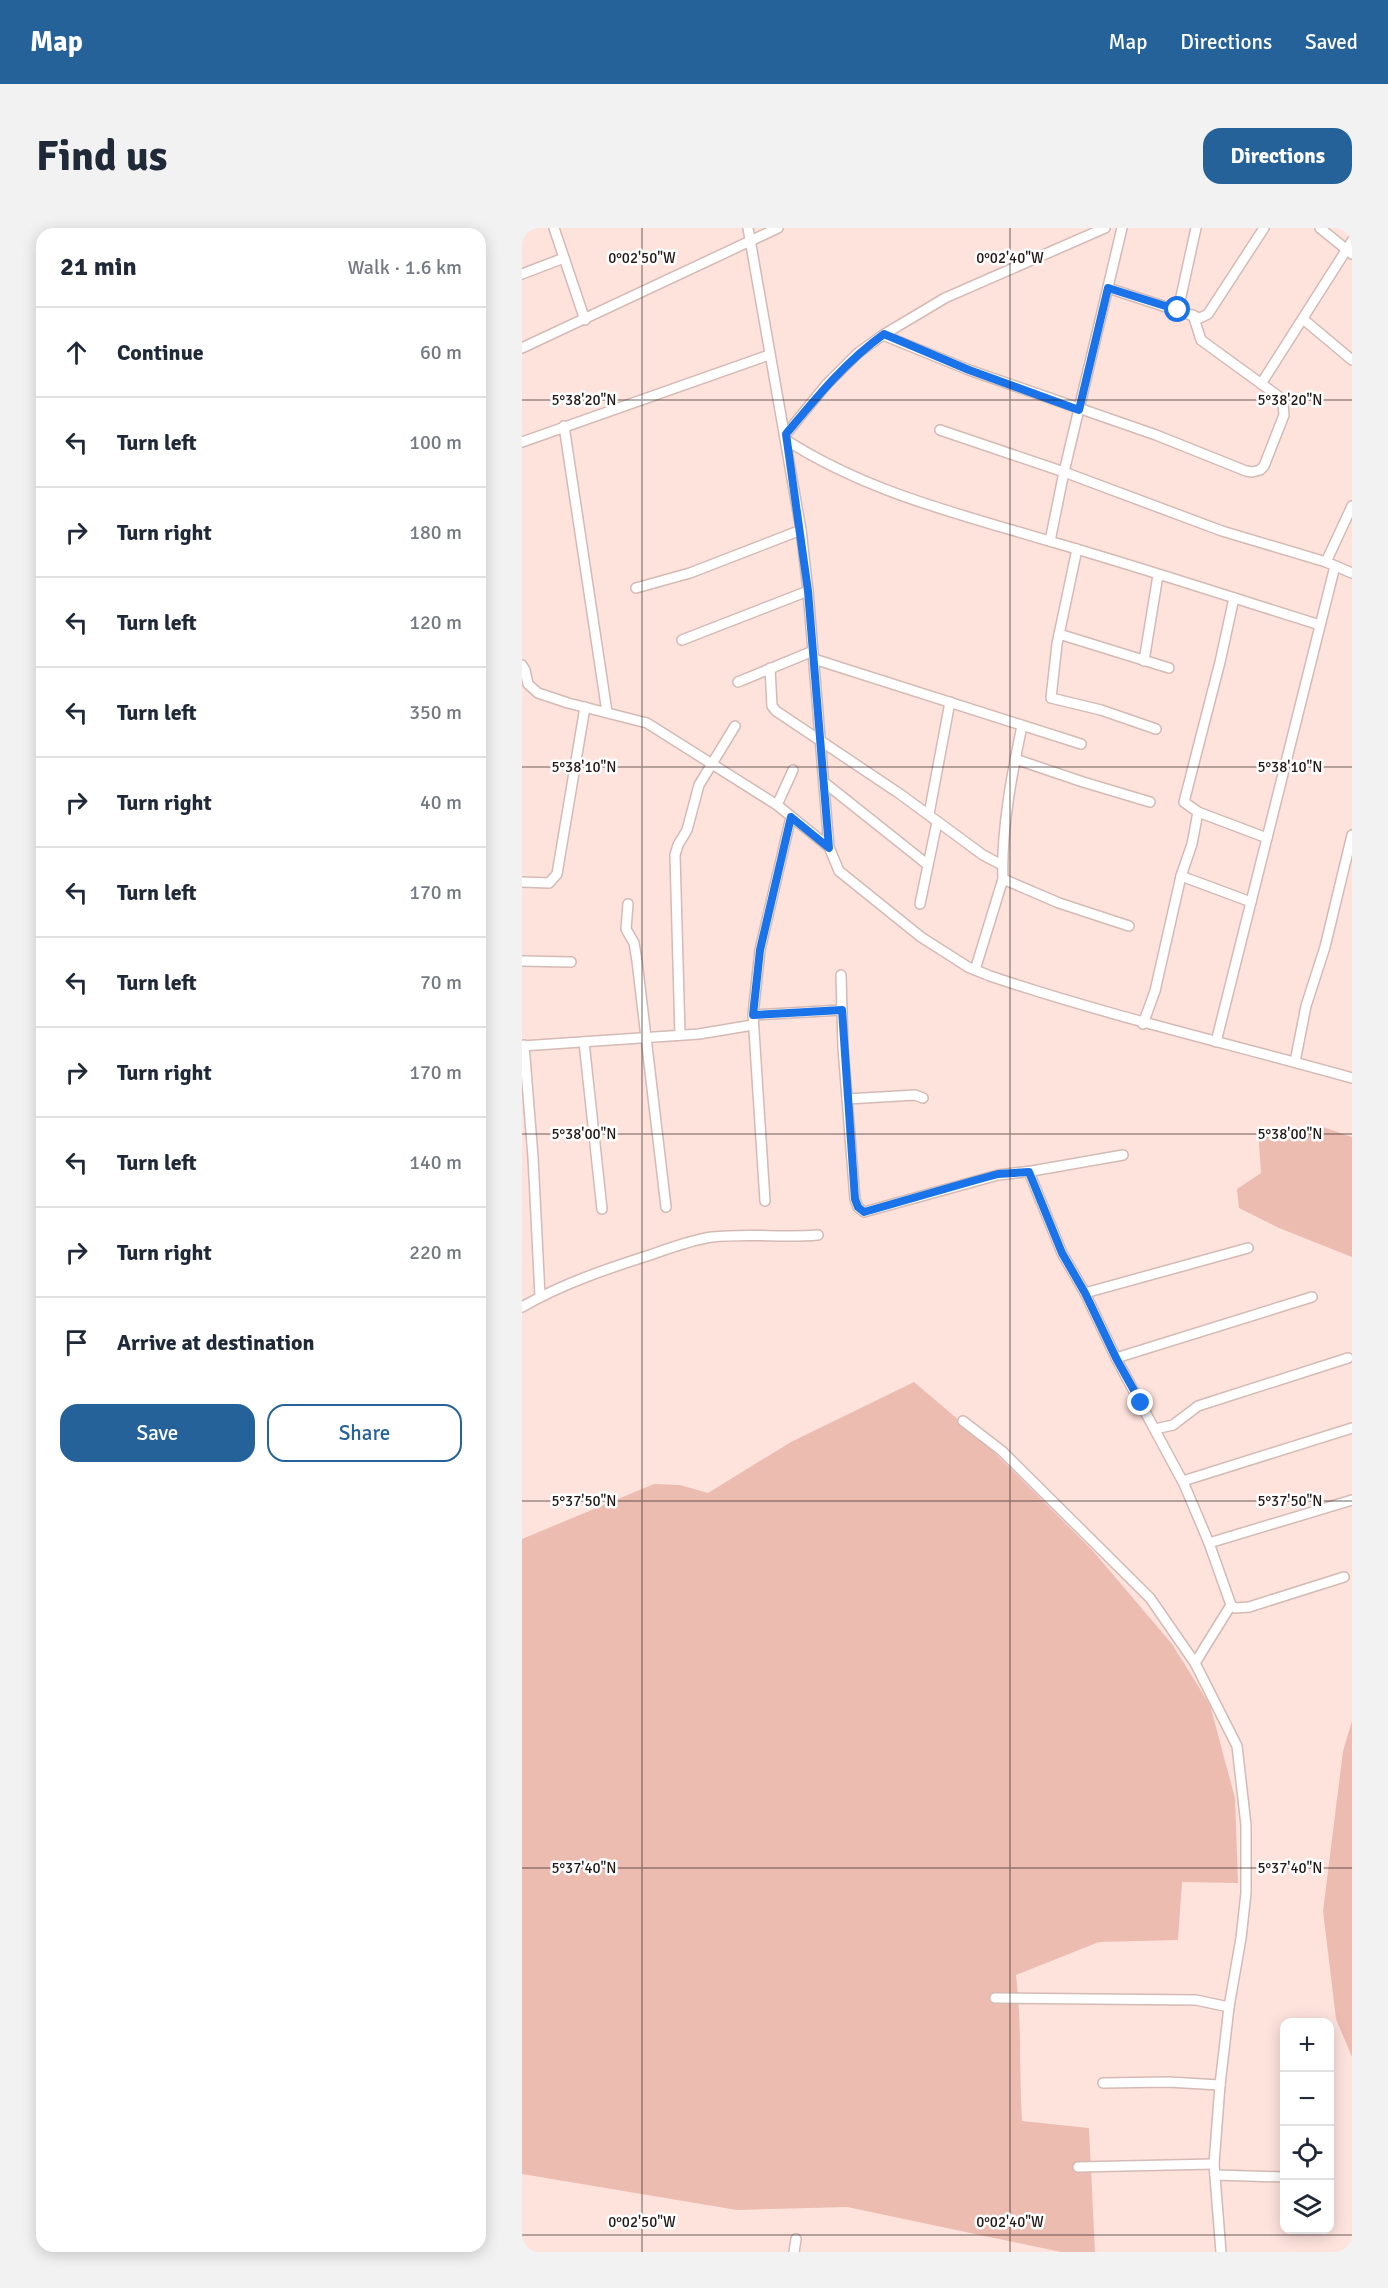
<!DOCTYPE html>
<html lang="en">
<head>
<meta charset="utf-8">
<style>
  :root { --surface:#fff; --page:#f2f2f3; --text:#1f2937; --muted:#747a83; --line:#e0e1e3; --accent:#256299 }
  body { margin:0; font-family:Signika,sans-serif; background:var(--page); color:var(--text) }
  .controls { position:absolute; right:18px; bottom:18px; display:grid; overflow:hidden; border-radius:12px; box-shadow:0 3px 15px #0003 }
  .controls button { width:54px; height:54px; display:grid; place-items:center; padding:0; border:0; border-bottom:2px solid var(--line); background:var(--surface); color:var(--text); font:30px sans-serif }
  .stop { position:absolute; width:18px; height:18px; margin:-14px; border:4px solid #1a73e8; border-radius:50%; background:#fff }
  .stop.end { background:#1a73e8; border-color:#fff; box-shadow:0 2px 6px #0008 }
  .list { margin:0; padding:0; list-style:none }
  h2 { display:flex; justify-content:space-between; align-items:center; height:78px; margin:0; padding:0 24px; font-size:26px }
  h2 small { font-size:20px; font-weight:400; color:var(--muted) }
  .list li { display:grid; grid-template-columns:39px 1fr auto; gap:18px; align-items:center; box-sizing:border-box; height:90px; padding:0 24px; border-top:2px solid var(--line) }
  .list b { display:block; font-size:22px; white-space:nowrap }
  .list em { font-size:20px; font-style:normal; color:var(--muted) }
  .actions { display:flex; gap:12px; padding:18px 24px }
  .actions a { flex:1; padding:14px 0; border:2px solid var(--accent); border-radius:18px; text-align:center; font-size:21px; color:var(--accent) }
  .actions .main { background:var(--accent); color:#fff }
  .icon { flex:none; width:33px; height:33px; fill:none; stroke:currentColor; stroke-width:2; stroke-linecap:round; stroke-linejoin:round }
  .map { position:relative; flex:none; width:830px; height:2024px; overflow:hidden; border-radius:18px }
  header { display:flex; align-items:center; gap:36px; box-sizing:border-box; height:84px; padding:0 30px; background:var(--accent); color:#fff }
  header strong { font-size:28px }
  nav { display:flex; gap:33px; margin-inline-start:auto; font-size:21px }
  .intro { display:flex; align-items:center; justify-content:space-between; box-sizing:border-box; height:144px; padding:0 36px }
  h1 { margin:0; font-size:42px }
  .button { padding:15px 27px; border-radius:18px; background:var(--accent); color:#fff; font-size:21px; font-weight:700 }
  main { display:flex; gap:36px; padding:0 36px }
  aside { flex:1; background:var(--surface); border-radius:18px; box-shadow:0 3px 15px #0003 }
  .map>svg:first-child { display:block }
</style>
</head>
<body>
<header>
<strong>Map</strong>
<nav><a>Map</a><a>Directions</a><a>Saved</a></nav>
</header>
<div class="intro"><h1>Find us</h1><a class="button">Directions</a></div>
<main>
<aside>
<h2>21 min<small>Walk · 1.6 km</small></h2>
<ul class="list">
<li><svg class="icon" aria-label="ahead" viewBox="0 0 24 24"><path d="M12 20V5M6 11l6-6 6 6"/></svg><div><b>Continue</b></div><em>60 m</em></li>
<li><svg class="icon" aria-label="left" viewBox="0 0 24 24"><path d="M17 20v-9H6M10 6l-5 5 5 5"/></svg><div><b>Turn left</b></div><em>100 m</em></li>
<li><svg class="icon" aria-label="right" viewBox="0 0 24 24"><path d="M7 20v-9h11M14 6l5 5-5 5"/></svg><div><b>Turn right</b></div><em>180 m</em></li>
<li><svg class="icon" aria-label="left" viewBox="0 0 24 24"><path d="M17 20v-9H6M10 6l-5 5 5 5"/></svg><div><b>Turn left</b></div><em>120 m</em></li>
<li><svg class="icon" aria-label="left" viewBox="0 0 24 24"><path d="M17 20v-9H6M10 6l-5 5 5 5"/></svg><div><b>Turn left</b></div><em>350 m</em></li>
<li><svg class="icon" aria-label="right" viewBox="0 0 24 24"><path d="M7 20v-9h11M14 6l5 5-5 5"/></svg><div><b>Turn right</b></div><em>40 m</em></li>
<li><svg class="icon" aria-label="left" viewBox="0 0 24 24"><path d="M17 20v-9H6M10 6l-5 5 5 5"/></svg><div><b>Turn left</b></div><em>170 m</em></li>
<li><svg class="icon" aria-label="left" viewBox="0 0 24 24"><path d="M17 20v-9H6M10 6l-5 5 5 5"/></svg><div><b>Turn left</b></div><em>70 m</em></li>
<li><svg class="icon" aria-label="right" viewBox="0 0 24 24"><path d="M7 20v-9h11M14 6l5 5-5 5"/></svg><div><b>Turn right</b></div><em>170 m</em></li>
<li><svg class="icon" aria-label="left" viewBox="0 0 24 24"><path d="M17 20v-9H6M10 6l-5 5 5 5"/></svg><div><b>Turn left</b></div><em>140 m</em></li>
<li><svg class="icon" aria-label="right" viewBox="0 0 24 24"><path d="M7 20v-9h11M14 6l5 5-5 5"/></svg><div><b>Turn right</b></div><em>220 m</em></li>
<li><svg class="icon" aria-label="arrive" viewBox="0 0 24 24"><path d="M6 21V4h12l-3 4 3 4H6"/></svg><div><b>Arrive at destination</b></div></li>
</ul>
<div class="actions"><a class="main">Save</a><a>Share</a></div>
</aside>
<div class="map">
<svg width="830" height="2024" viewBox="0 0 830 2024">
  <rect width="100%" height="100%" fill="#fee3dd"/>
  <g fill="#ecbcb1">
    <polygon points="798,898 830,909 830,1029 757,1000 717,980 715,961 739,945 736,901"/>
    <path d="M 392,1154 L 458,1210 L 571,1323 L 650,1416 L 688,1477 L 713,1570 L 716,1655 L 660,1654 L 656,1712 L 577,1714 L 494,1747 C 500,1796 497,1845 500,1893 L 567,1900 L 573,2024 L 539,2024 L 325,1979 L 215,1982 L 0,1946 L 0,1311 L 132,1256 L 158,1257 L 186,1265 L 269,1214 Z"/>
    <polygon points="830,1493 830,1829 814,1791 801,1683 821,1523"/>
  </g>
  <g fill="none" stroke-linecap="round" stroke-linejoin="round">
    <g stroke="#d4bab4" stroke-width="12">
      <g id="minor">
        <polyline points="32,0 63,92"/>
        <path d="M 226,0 L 279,302 L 286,363 L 307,619 L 317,643 L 399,709 L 446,739 L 468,748 C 587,788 709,816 830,850"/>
        <polyline points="798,0 830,26"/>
        <polyline points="0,46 42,30"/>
        <polyline points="586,60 678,90 686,86 742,0"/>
        <polyline points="656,82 674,0"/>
        <polyline points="781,91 830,132"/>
        <polyline points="361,107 447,142 634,207 724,243 730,244 738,242 742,238 762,187 761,176 756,168 679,112 671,87"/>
        <polyline points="0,120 256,0"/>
        <polyline points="739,156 830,13"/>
        <polyline points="42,198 85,484"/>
        <polyline points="418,202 542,244 700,303 804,334 830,345"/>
        <polyline points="264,206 304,157 336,125 361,107 423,70 583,0"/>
        <path d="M 264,212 C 345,264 437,286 527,313 C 618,339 708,369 798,397"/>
        <polyline points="0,214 247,127"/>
        <polyline points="528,313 542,244 600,0"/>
        <polyline points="555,321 535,416 529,470 579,482 634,501"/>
        <polyline points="804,334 830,278"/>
        <polyline points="114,360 168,345 279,302"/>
        <polyline points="537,406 647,440"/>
        <polyline points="160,412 286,363"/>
        <polyline points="292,431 559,516"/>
        <polyline points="622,433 636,347"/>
        <polyline points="0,437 3,442 6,456 16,465 46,475 125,495 255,577 307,619"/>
        <polyline points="248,440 250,478 254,483 378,566 461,627 480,637"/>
        <polyline points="216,454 291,423"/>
        <polyline points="493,531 561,554 628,574"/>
        <polyline points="303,555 406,637"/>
        <polyline points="255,577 271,542"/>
        <polyline points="676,584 745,610"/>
        <polyline points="407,586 428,474"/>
        <polyline points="659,648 729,674"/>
        <polyline points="481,651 537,675 607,698"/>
        <polyline points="0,654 27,655 35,646 63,479"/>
        <polyline points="106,676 104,701 112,715 115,733 144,979"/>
        <polyline points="398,676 415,594"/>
        <polyline points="0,733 49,734"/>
        <path d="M 453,742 L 481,651 C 479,603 490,545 500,498"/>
        <polyline points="319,747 321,820 333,971 336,979 342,984 476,947 510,943 601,927"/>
        <polyline points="231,787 320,782"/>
        <polyline points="621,796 633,763 659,648 670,616 676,584 662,574 698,434 712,370"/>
        <polyline points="158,807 153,627 156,617 165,602 177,557 213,498"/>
        <polyline points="62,814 80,981"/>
        <polyline points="694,814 813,338"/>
        <polyline points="2,817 11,929 18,1068"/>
        <polyline points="0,818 177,806 231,797"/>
        <polyline points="773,834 784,778 803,719 830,607"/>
        <polyline points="325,871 393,867 401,870"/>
        <polyline points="507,944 540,1025 563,1065 594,1130 662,1256 687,1315 709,1377 673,1435"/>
        <polyline points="243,973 231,787 238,722 269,589"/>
        <polyline points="563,1065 726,1020"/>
        <path d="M 0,1079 C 40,1056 84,1041 128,1027 C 148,1020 169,1012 190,1009 C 225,1005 261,1010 296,1007"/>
        <polyline points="594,1130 790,1069"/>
        <polyline points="441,1193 480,1223 628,1370 673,1435 715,1518 724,1597 724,1665 719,1710 707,1779 698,1857 692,1936 699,2024"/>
        <polyline points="633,1201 651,1197 676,1178 826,1130"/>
        <polyline points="661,1253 830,1200"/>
        <polyline points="687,1315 830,1272"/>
        <polyline points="709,1377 713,1380 727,1379 822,1349"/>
        <polyline points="473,1770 674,1772 707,1779"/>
        <polyline points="581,1855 646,1854 698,1857"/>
        <polyline points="556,1939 692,1936"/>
        <polyline points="693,1947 762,1949"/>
        <polyline points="272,2024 274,2011"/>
      </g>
    </g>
    <use href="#minor" stroke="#fff" stroke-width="9"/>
  </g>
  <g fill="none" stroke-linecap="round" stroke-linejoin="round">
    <path stroke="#1a73e8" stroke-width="8" d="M 619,1175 L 594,1130 L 563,1065 L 540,1025 L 507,944 L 476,946 L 454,952 L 342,984 L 336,979 L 333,971 L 320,782 L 231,787 L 238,722 L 269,589 L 307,620 L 286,363 L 264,206 C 295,169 322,135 362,106 L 447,142 L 557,182 L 586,60 L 656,82"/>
  </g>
  <path fill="none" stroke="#231a18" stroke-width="1.5" stroke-opacity="0.45" d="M 120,0 L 120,2024M 488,0 L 488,2024M 0,172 L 830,172M 0,539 L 830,539M 0,906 L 830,906M 0,1273 L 830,1273M 0,1640 L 830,1640M 0,2007 L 830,2007"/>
  <g font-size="15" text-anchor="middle" fill="#231a18" stroke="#fff" stroke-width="5" stroke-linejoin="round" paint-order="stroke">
    <text x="120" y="35">0°02'50"W</text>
    <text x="488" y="35">0°02'40"W</text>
    <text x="62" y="177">5°38'20"N</text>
    <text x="768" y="177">5°38'20"N</text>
    <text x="62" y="544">5°38'10"N</text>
    <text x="768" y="544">5°38'10"N</text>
    <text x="62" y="911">5°38'00"N</text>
    <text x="768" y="911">5°38'00"N</text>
    <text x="62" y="1278">5°37'50"N</text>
    <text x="768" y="1278">5°37'50"N</text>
    <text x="62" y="1645">5°37'40"N</text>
    <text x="768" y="1645">5°37'40"N</text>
    <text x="120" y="1999">0°02'50"W</text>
    <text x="488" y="1999">0°02'40"W</text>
  </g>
</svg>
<div class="controls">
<button>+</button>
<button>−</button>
<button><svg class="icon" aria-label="locate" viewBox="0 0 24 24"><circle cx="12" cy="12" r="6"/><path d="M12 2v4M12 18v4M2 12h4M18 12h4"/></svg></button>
<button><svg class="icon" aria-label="layers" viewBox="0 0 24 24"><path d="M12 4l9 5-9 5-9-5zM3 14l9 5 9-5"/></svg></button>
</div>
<div class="stop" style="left:656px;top:82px"></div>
<div class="stop end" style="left:619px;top:1175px"></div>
</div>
</main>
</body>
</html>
